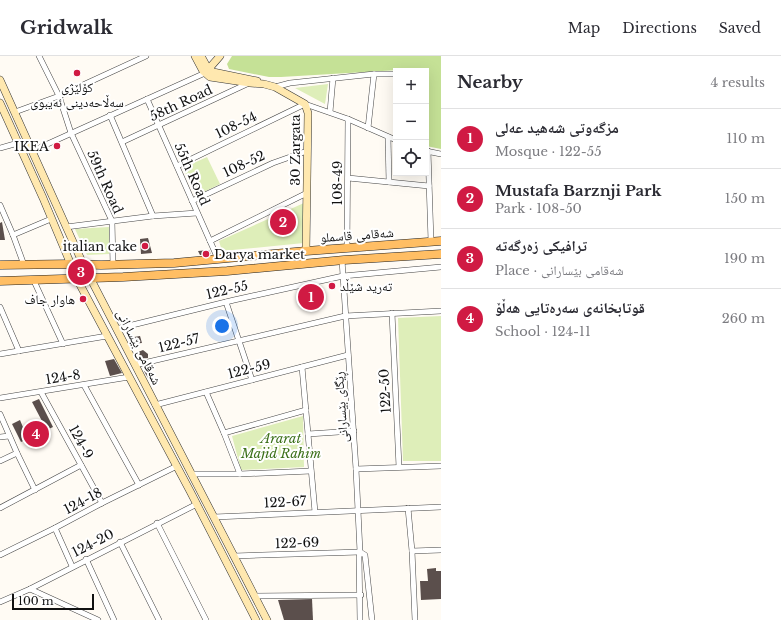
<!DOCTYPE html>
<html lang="en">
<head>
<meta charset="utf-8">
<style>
  :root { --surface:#fff; --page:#f7f7f7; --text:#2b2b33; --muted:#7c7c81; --line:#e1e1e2; --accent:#d01a43 }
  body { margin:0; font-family:"Libre Baskerville","Noto Naskh Arabic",serif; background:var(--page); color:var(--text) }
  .controls { position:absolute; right:12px; top:12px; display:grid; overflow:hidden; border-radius:0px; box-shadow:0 4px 16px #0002 }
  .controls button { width:36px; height:36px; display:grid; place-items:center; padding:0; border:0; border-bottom:1px solid var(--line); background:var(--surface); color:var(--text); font:20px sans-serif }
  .scale { position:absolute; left:12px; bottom:10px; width:82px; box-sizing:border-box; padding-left:4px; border:2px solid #111; border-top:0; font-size:11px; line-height:14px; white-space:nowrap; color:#111; -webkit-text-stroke:3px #fff; paint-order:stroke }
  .you { position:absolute; left:222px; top:270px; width:14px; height:14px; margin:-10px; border:3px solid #fff; border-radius:50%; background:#1a73e8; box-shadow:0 0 0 6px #1a73e833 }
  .badge { display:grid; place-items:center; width:26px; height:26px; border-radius:50%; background:var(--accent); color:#fff; font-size:13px; font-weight:700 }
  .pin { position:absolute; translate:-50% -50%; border:2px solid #fff; box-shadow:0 1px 4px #0006 }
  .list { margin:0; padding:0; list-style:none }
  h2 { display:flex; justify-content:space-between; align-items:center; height:52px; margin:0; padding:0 16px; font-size:17px }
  h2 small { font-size:13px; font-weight:400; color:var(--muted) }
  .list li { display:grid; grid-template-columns:26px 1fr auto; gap:12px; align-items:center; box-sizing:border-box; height:60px; padding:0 16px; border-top:1px solid var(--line) }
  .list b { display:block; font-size:15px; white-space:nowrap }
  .list p { margin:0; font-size:13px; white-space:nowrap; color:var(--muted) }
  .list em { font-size:13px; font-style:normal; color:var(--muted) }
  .icon { flex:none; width:22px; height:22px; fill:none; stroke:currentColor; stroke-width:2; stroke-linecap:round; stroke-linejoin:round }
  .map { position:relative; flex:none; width:441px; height:564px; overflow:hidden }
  header { display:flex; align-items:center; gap:24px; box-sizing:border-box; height:56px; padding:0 20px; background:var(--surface); border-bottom:1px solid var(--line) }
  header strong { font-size:19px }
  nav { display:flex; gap:22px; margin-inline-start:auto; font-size:14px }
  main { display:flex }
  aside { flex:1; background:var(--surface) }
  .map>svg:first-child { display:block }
</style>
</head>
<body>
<header>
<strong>Gridwalk</strong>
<nav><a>Map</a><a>Directions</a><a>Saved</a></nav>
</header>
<main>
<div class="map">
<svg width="441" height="564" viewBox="0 0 441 564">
  <rect width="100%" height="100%" fill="#fffbf4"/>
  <g fill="#deeeb9">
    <polygon points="328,28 325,48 295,32"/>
    <polygon points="207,101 220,128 196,140 183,112"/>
    <polygon points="304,147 304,187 222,195 219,185"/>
    <polygon points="109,171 109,198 87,199 75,173"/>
    <polygon points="441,260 441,405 403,405 398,262"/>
    <polygon points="303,360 304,411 241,414 232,380"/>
  </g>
  <polygon fill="#c5e196" points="232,0 441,0 441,93 426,90 426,15 417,15 416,13 281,21 269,21 229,13 227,8"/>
  <g fill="#5b4f4c">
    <polygon points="2,166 5,184 0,184 0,167"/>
    <polygon points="148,182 152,197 141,198 140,183"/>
    <polygon points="209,194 211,198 200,199 198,195"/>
    <polygon points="318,232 321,246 305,250 302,238"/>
    <polygon points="140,280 142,287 131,288 128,282"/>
    <polygon points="143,294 148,298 148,302 140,303 138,296"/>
    <polygon points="114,303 122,317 110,320 105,305"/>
    <polygon points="151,313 153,319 148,322 144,315"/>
    <polygon points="39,343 53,371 21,386 12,368 20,364 25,376 43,367 32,346"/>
    <polygon points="436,512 436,515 441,515 441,543 421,544 420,525 428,525 427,513"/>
    <polygon points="312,543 313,564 284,564 278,544"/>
  </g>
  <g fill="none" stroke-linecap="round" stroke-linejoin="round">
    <g stroke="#444" stroke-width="6">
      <g id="street">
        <polyline points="39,0 59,40 71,77 112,165 113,209"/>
        <polyline points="275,31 290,27 374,18 396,18"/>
        <polyline points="147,43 218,203"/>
        <polyline points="15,56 59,40 146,0"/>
        <polyline points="330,56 333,22"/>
        <polyline points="110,59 153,160"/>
        <polyline points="368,72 374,18"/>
        <polyline points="388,81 389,126"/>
        <polyline points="122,86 249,27"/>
        <polyline points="0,92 18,87"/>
        <polyline points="32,95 205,17"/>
        <polyline points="426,95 441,98"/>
        <polyline points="428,95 431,185"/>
        <polyline points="177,110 305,48 348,63 396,84"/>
        <polyline points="348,122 429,130"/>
        <polyline points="192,145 273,107 307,95"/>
        <polyline points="0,149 13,179 24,209"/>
        <polyline points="66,171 153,160 197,157"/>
        <polyline points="13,179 51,163"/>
        <polyline points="210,185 307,137"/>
        <polyline points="347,192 348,63"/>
        <polyline points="342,204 356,413 360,496 359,501 360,564"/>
        <polyline points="34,225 63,288"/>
        <polyline points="226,246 252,324"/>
        <polyline points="0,251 19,295"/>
        <polyline points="392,257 399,411"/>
        <polyline points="116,273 234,244 343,220 441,211"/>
        <polyline points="0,298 107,280"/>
        <polyline points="135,309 345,260 441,255"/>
        <polyline points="302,311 315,456"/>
        <polyline points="84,329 139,429"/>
        <polyline points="41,336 102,447"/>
        <polyline points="206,336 224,377 240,418"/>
        <polyline points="0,342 129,321"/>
        <polyline points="155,349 348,299"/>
        <polyline points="0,358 17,397 35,434"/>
        <polyline points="224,377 306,354"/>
        <polyline points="308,378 354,375"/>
        <polyline points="0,381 9,380"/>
        <polyline points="0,405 17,397"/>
        <polyline points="356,413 441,410"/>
        <polyline points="191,418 240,418 311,415"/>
        <polyline points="0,452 81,409"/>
        <polyline points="408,452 412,495 415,564"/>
        <polyline points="214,461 441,451"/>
        <polyline points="157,467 206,564"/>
        <polyline points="55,472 72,510"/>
        <polyline points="120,486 159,564"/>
        <polyline points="412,495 441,494"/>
        <polyline points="360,496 365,499 372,564"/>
        <polyline points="0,499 55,472 102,447 177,410"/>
        <polyline points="234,500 360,496"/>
        <polyline points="86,503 114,564"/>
        <polyline points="30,533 98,564"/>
        <polyline points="255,540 361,539"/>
        <polyline points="0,546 30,533 197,448"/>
      </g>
    </g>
    <g stroke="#333" stroke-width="8">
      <g id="secondary">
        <polyline points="195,0 203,15 210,21 250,27 264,28 275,31 305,48 308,57 306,195"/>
        <polyline points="201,0 207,11 213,16 257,25"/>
        <polyline points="206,16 220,0"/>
        <polyline points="0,24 83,208 267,564"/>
        <polyline points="0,47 43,142 77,223 190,435 256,564"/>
      </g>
    </g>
    <g stroke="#222" stroke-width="9">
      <g id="primary">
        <polyline points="0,209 70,208 101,209 174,207 306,195 441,185"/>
        <polyline points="0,225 123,221 227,215 344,204 441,198"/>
      </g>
    </g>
    <use href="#street" stroke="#fff" stroke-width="5"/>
    <use href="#secondary" stroke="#ffe8af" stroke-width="7"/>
    <use href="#primary" stroke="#ffbe64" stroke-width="8"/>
  </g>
  <g fill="#d01a43" stroke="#fff" stroke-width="1.5">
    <circle cx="77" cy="17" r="4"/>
    <circle cx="57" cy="90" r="4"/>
    <circle cx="145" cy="190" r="4"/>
    <circle cx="206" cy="198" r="4"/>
    <circle cx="332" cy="230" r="4"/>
    <circle cx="83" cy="243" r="4"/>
  </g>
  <g text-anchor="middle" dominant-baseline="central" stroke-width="4" stroke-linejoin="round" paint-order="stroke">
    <g font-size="13" fill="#111" stroke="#fff" text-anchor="end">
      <text x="77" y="31" text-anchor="middle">کۆلێژی<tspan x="77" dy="15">سەڵاحەدینی ئەیبوی</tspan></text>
      <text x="49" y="90">IKEA</text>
      <text x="137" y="190">italian cake</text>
      <text x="214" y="198" text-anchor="start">Darya market</text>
      <text x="340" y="230" text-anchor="start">تەرید شێڵد</text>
      <text x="75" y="243">هاوار جاف</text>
    </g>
    <g font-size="13" fill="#111" stroke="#fff">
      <text transform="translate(181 47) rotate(-25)">58th Road</text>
      <text transform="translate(236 69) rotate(-26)">108-54</text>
      <text transform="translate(295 94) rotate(-90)">30 Zargata</text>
      <text transform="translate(244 108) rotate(-25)">108-52</text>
      <text transform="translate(192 118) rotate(66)">55th Road</text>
      <text transform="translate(105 126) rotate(66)">59th Road</text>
      <text transform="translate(337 127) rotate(-90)">108-49</text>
      <text transform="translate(357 179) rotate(-4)">شەقامی قاسملو</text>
      <text transform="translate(227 234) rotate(-13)">122-55</text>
      <text transform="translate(179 287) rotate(-14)">122-57</text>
      <text transform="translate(139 291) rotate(63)">شەقامی بێسارانی</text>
      <text transform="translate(249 313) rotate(-14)">122-59</text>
      <text transform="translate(63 321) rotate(-9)">124-8</text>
      <text transform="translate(385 335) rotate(-93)">122-50</text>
      <text transform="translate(341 351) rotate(-94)">ڕێگای بێسارانی</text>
      <text transform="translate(81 386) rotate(61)">124-9</text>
      <text transform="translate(83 445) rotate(-28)">124-18</text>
      <text transform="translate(285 446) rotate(-3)">122-67</text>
      <text transform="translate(93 487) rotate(-27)">124-20</text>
      <text transform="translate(297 487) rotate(-2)">122-69</text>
    </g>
    <g font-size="13" font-style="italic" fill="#3b7019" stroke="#fff">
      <text x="281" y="382">Ararat<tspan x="281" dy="15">Majid Rahim</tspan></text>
    </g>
  </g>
</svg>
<div class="controls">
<button>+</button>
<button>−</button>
<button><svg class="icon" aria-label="locate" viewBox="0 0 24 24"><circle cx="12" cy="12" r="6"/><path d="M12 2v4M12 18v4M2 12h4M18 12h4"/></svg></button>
</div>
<div class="scale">100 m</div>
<div class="you"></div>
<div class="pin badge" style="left:311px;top:241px">1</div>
<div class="pin badge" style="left:283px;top:166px">2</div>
<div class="pin badge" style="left:81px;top:216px">3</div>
<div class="pin badge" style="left:36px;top:378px">4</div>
</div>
<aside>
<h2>Nearby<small>4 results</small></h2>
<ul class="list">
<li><span class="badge">1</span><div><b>مزگەوتی شەهید عەلی</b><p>Mosque · 122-55</p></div><em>110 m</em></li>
<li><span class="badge">2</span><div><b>Mustafa Barznji Park</b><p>Park · 108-50</p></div><em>150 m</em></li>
<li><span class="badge">3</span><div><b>ترافیکی زەرگەتە</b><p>Place · شەقامی بێسارانی</p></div><em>190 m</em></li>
<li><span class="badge">4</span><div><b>قوتابخانەی سەرەتایی هەڵۆ</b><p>School · 124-11</p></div><em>260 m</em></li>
</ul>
</aside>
</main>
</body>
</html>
